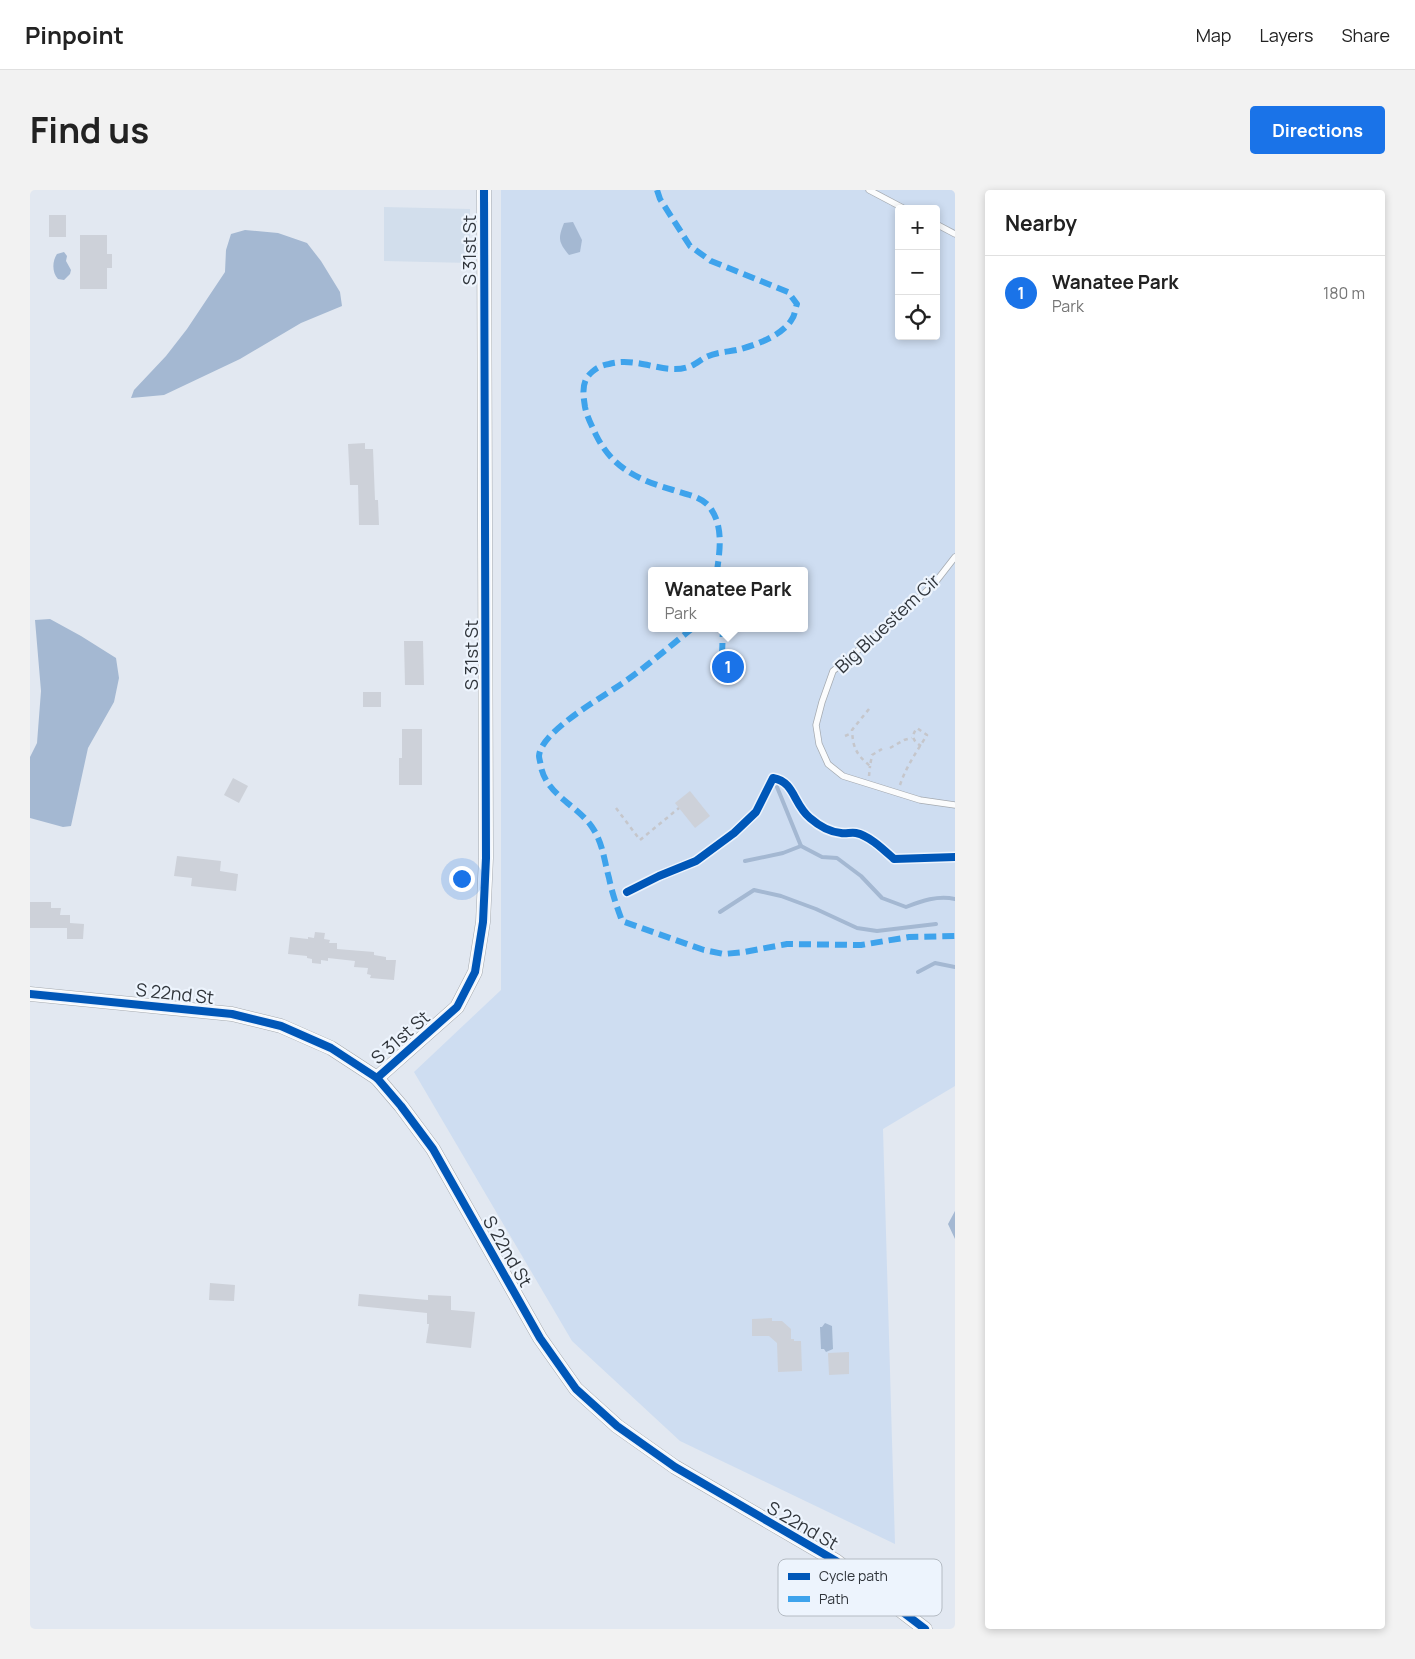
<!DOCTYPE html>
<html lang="en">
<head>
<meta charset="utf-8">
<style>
  :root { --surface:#fff; --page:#f2f2f2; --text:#222; --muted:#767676; --line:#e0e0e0; --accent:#1a73e8 }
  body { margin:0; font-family:Manrope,sans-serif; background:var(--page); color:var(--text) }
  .controls { position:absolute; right:15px; top:15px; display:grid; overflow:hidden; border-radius:5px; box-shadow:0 2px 8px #0003 }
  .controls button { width:45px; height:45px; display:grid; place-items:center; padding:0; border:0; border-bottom:1px solid var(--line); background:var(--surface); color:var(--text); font:25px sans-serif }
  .you { position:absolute; left:431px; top:688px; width:18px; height:18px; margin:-12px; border:4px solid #fff; border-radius:50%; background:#1a73e8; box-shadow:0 0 0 8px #1a73e833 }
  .badge { display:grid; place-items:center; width:32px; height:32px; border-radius:50%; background:var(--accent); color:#fff; font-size:16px; font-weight:700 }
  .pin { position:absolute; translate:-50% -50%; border:2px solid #fff; box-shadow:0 1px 5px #0006 }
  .popup { position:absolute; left:618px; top:377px; width:160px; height:65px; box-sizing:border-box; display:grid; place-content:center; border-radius:5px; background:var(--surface); filter:drop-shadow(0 1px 4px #0005); font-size:16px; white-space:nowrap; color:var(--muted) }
  .popup b { font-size:19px; color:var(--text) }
  .popup::after { content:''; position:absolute; left:50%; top:100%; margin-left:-10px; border:10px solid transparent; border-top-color:var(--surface) }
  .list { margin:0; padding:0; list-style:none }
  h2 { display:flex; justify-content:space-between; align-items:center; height:65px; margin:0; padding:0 20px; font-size:21px }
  h2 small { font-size:16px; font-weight:400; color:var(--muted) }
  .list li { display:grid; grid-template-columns:32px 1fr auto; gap:15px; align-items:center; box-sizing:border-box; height:75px; padding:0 20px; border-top:1px solid var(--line) }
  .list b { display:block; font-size:19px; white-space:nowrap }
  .list p { margin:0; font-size:16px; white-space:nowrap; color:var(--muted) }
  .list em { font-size:16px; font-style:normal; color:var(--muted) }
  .icon { flex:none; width:28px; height:28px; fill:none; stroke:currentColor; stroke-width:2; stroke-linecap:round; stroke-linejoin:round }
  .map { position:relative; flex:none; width:925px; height:1439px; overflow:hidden; border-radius:5px }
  header { display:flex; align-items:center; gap:30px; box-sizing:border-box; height:70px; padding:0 25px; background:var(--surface); border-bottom:1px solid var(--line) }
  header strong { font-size:24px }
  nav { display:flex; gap:28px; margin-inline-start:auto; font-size:18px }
  .intro { display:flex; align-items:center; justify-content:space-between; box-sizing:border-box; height:120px; padding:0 30px }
  h1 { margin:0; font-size:35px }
  .button { padding:12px 22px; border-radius:5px; background:var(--accent); color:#fff; font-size:18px; font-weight:700 }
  main { display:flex; gap:30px; padding:0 30px }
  aside { flex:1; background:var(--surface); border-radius:5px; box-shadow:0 2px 8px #0003 }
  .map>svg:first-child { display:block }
</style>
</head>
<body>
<header>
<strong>Pinpoint</strong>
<nav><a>Map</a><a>Layers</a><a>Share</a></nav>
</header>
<div class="intro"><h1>Find us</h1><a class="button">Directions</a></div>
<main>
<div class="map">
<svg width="925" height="1439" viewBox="0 0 925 1439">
  <rect width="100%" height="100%" fill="#e2e8f1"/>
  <polygon fill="#d2deec" points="354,17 440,19 440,73 354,71"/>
  <path fill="#ceddf1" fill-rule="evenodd" d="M 471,0 L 925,0 L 925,896 L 853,939 L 865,1354 L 650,1251 L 542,1151 L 384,882 L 471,800 ZM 869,19 L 906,19 L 906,146 L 869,146 ZM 622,381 L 774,381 L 774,438 L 622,438 Z"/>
  <g fill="#a4b8d2">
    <path d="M 543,32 L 552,50 L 550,62 L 539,65 C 528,52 528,48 534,33 Z"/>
    <polygon points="215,40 248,43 277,53 291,71 310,102 312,116 271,133 210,169 134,205 101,208 104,200 136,166 157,139 195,82 196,60 201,44"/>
    <path d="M 34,62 L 37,66 L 36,71 L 41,80 L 40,84 L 34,90 L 28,89 C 22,83 22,71 27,64 Z"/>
    <polygon points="20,429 51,446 86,468 89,488 84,512 58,558 41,636 33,637 0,628 0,567 7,553 11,501 5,430"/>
    <polygon points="925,1021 925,1049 918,1034"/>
    <polygon points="795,1133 802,1136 803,1159 796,1162 794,1159 791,1159 790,1137 792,1137"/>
  </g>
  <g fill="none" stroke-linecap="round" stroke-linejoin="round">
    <g stroke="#a4b8d2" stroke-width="4">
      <path d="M 747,597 L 771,656 L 792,667 L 807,668 L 831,686 L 852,708 L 876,717 C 891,711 908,705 925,709"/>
      <polyline points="715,671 753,663 771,656"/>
      <polyline points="690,722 724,700 751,706 786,719 827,738 847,741 906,734"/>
      <polyline points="888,782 905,773 925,777"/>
    </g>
  </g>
  <g fill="#cdd1d9">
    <rect x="19" y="25" width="17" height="22"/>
    <polygon points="50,45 77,45 77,64 82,64 82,78 77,78 77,99 50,99"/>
    <polygon points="335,253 335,259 343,259 345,310 348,310 349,335 329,335 328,295 320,295 318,254"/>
    <polygon points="374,451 393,451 394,495 375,495"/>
    <rect x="333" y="502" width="18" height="15"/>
    <polygon points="372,539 392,539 392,595 369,595 369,568 372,568"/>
    <polygon points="203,588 218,596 209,613 194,605"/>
    <polygon points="660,601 680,626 665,638 645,613"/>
    <polygon points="147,666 191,671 190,681 208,684 206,701 161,696 162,688 144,686"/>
    <polygon points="0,712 21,712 21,718 31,718 30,725 40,725 40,733 54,734 53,749 37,749 37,738 0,738"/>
    <polygon points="285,742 295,743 294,749 300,750 299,753 307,753 307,759 344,762 344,765 356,767 356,770 366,770 364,790 340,788 341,785 337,784 338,778 324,777 325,771 298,768 298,771 291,770 291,774 282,773 282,769 277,768 277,766 258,764 260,747 278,749 278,747 284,748"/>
    <polygon points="180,1093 205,1095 204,1111 179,1110"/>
    <polygon points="329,1104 398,1110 398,1105 421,1106 421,1120 445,1122 441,1158 396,1153 399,1134 397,1134 397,1123 328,1116"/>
    <polygon points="742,1128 742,1131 752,1131 761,1139 761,1149 764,1149 764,1151 771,1151 772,1181 748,1182 747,1153 739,1146 722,1146 722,1129"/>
    <polygon points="819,1162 819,1184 799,1185 798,1163"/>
  </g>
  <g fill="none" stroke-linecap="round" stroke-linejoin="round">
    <g stroke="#a5aab0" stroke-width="7">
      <g id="service">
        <polyline points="839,0 875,19"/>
        <polyline points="906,34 925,44"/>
        <polyline points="925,367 904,394 872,424 803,481 792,512 786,535 789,554 798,574 813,586 890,610 925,615"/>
      </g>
    </g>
    <g stroke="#a5aab0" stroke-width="15">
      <g id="tertiary">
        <polyline points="0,804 202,824 251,836 301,858 347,888 371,916 403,959 510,1148 546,1199 587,1236 645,1277 806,1371 895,1439"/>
        <polyline points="347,888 427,817 445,782 453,732 456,668 454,0"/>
      </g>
    </g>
    <g stroke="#c5c6cb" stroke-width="2.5" stroke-dasharray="4 4" stroke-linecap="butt">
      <path d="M 839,519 L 822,540 C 823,558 826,564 840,576 L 842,565 L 852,559"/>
      <polyline points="815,546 822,543"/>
      <polyline points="860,558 874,550 882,548"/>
      <polyline points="839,586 840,576"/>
      <path d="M 870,595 C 876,577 887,561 897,545 L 887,538 C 881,546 882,550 891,556"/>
      <polyline points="586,618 610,650 649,618"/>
    </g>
    <use href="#service" stroke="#fbfcfd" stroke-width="5.5"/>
    <use href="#tertiary" stroke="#fbfcfd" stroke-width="14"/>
    <g stroke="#3ea3ec" stroke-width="6" stroke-dasharray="12 6" stroke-linecap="butt">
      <path d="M 627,0 L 630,9 L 660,56 L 681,71 L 758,102 L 767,114 C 765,119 765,125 762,129 C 753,145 728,154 711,159 C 699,162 685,162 674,168 C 669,171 663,176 658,177 C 634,185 607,166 579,174 C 573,175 567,177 562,182 C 551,191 553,204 555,217 C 557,227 562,236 566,245 C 583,279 609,290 643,300 C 655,304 669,306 678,315 C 694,334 690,359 687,381"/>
      <path d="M 663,438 C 641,455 620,474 597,490 C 577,505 511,540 509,566 C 509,569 511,574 511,577 C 517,605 547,615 562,637 C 573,653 574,670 579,688 C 582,703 587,717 592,731 L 674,760 L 694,764 L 714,762 L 757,754 L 831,755 L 879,747 L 925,746"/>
      <polyline points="692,465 693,438"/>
    </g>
    <g stroke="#edf4fd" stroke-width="11">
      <g id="cycleway">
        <path d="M 597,702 L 629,686 L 666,671 L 704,643 L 726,622 L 743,588 C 765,592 763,614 780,628 C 788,635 800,642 811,643 C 816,644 821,642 826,643 C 840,646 854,660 864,669 L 925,667"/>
        <polyline points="0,804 202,824 251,836 301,858 347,888 371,916 403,959 510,1148 546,1199 587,1236 645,1277 806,1371 895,1439"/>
        <polyline points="347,888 427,817 445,782 453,732 456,668 454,0"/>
      </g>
    </g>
    <use href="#cycleway" stroke="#0057b8" stroke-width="8"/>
  </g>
  <g text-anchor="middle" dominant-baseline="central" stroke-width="4.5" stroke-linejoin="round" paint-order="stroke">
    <g font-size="18" fill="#30353b" stroke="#edf4fd">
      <text transform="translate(439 60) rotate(-90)">S 31st St</text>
      <text transform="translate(857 433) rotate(-43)">Big Bluestem Cir</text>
      <text transform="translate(441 465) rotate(-90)">S 31st St</text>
      <text transform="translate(145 803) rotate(6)">S 22nd St</text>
      <text transform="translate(370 847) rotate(-41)">S 31st St</text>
      <text transform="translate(478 1061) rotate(60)">S 22nd St</text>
      <text transform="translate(773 1335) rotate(30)">S 22nd St</text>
    </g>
  </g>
  <rect x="748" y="1369" width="164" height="57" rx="8" fill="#edf4fd" stroke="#b4bbc3" stroke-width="1"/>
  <rect x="758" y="1383" width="22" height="7" fill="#0057b8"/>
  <rect x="758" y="1406" width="22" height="6" fill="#3ea3ec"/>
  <g font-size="14" fill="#30353b">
    <text x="789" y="1391">Cycle path</text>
    <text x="789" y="1414">Path</text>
  </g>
</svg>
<div class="controls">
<button>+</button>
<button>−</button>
<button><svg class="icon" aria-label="locate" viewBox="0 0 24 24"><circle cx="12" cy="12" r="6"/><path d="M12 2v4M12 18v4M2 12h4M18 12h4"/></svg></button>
</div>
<div class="you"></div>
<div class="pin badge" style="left:698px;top:477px">1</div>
<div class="popup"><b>Wanatee Park</b>Park</div>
</div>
<aside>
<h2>Nearby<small></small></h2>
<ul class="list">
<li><span class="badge">1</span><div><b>Wanatee Park</b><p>Park</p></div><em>180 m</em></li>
</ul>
</aside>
</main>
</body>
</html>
